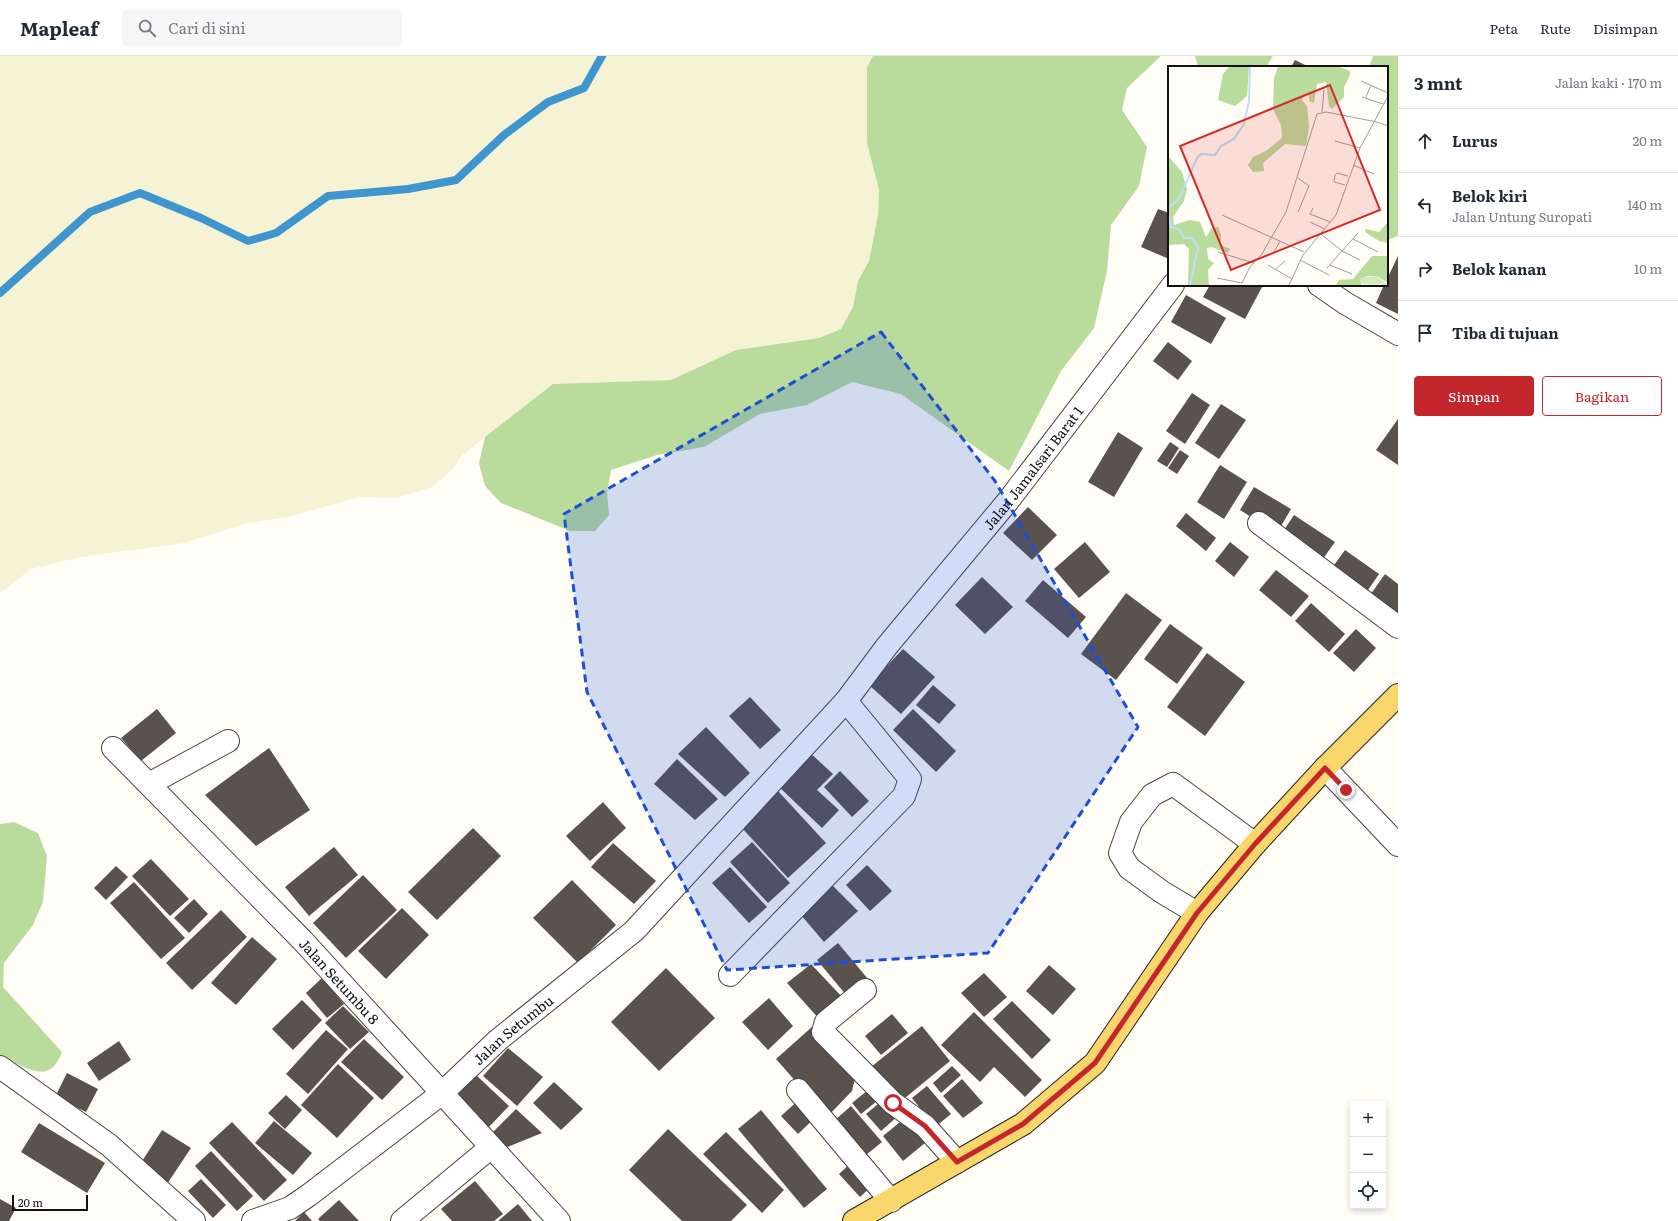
<!DOCTYPE html>
<html lang="id">
<head>
<meta charset="utf-8">
<style>
  :root { --surface:#fff; --page:#f6f6f7; --text:#1f2937; --muted:#747a83; --line:#e0e1e3; --accent:#c4262e }
  body { margin:0; font-family:Literata,serif; background:var(--page); color:var(--text) }
  .controls { position:absolute; right:12px; bottom:12px; display:grid; overflow:hidden; border-radius:4px; box-shadow:0 2px 6px #0003 }
  .controls button { width:36px; height:36px; display:grid; place-items:center; padding:0; border:0; border-bottom:1px solid var(--line); background:var(--surface); color:var(--text); font:20px sans-serif }
  .scale { position:absolute; left:12px; bottom:10px; width:76px; box-sizing:border-box; padding-left:4px; border:2px solid #111; border-top:0; font-size:11px; line-height:14px; white-space:nowrap; color:#111; -webkit-text-stroke:3px #fff; paint-order:stroke }
  .stop { position:absolute; width:12px; height:12px; margin:-9px; border:3px solid #c4262e; border-radius:50%; background:#fff }
  .stop.end { background:#c4262e; border-color:#fff; box-shadow:0 1px 4px #0008 }
  .list { margin:0; padding:0; list-style:none }
  h2 { display:flex; justify-content:space-between; align-items:center; height:52px; margin:0; padding:0 16px; font-size:17px }
  h2 small { font-size:13px; font-weight:400; color:var(--muted) }
  .list li { display:grid; grid-template-columns:26px 1fr auto; gap:12px; align-items:center; box-sizing:border-box; height:64px; padding:0 16px; border-top:1px solid var(--line) }
  .list b { display:block; font-size:15px; white-space:nowrap }
  .list p { margin:0; font-size:13px; white-space:nowrap; color:var(--muted) }
  .list em { font-size:13px; font-style:normal; color:var(--muted) }
  .actions { display:flex; gap:8px; padding:12px 16px }
  .actions a { flex:1; padding:9px 0; border:1px solid var(--accent); border-radius:4px; text-align:center; font-size:14px; color:var(--accent) }
  .actions .main { background:var(--accent); color:#fff }
  .icon { flex:none; width:22px; height:22px; fill:none; stroke:currentColor; stroke-width:2; stroke-linecap:round; stroke-linejoin:round }
  .map { position:relative; flex:none; width:1398px; height:1165px; overflow:hidden }
  header { display:flex; align-items:center; gap:24px; box-sizing:border-box; height:56px; padding:0 20px; background:var(--surface); border-bottom:1px solid var(--line) }
  header strong { font-size:19px }
  nav { display:flex; gap:22px; margin-inline-start:auto; font-size:14px }
  .search { width:280px; height:36px; background:var(--page); display:flex; align-items:center; gap:10px; box-sizing:border-box; padding:0 14px; border-radius:4px; color:var(--muted); font-size:15px }
  main { display:flex }
  aside { flex:1; background:var(--surface) }
  .map>svg:first-child { display:block }
</style>
</head>
<body>
<header>
<strong>Mapleaf</strong>
<div class="search"><svg class="icon" aria-label="search" viewBox="0 0 24 24"><circle cx="10" cy="10" r="6"/><path d="M15 15l6 6"/></svg>Cari di sini</div>
<nav><a>Peta</a><a>Rute</a><a>Disimpan</a></nav>
</header>
<main>
<div class="map">
<svg width="1398" height="1165" viewBox="0 0 1398 1165">
  <rect width="100%" height="100%" fill="#fffdf5"/>
  <polygon fill="#f6f3d4" points="0,0 873,0 867,11 867,87 879,134 878,159 869,205 858,225 853,251 841,273 819,282 736,295 671,324 553,328 460,401 454,412 432,431 397,442 360,441 288,461 248,467 184,487 81,501 31,513 0,537"/>
  <g fill="#b9dc9c">
    <polygon points="873,0 1161,0 1127,32 1122,54 1147,91 1139,130 1111,169 1107,215 1094,272 1061,315 1009,415 901,338 852,326 807,349 760,358 704,391 657,399 611,414 607,436 609,459 595,475 570,475 501,447 485,430 479,407 485,381 553,328 671,324 736,294 819,282 841,273 853,251 858,225 869,205 878,159 879,134 867,87 867,11"/>
    <polygon points="1195,0 1273,0 1266,11 1198,11"/>
    <polygon points="1373,0 1398,0 1398,180 1387,184 1387,11 1369,11"/>
    <path d="M 14,766 L 38,777 L 47,800 L 43,846 L 33,869 L 4,907 L 3,931 L 62,996 C 53,1020 40,1019 20,1009 C 13,1006 6,1004 0,999 L 0,768 Z"/>
  </g>
  <g fill="none" stroke-linecap="round" stroke-linejoin="round">
    <polyline stroke="#3f96cf" stroke-width="8" points="0,237 90,156 140,137 201,162 248,185 276,177 328,140 408,133 456,124 504,79 548,46 584,32 602,0"/>
  </g>
  <g fill="#5a524d">
    <polygon points="1295,4 1309,11 1291,11"/>
    <polygon points="1158,153 1169,157 1169,203 1141,191"/>
    <polygon points="1398,200 1398,258 1376,247 1384,229 1387,229 1387,223"/>
    <polygon points="1210,229 1259,229 1262,231 1245,263 1203,241"/>
    <polygon points="1186,239 1226,262 1211,288 1171,266"/>
    <polygon points="1168,286 1192,305 1178,324 1153,305"/>
    <polygon points="1192,337 1210,349 1185,388 1166,375"/>
    <polygon points="1221,348 1246,364 1219,403 1195,387"/>
    <polygon points="1398,363 1398,409 1376,394"/>
    <polygon points="1118,376 1143,392 1114,441 1088,426"/>
    <polygon points="1170,386 1179,392 1167,411 1157,405"/>
    <polygon points="1180,394 1189,400 1177,418 1168,412"/>
    <polygon points="1220,409 1247,426 1224,463 1197,446"/>
    <polygon points="1254,431 1291,453 1277,477 1240,454"/>
    <polygon points="1028,451 1057,479 1032,504 1003,477"/>
    <polygon points="1186,457 1216,482 1206,495 1176,470"/>
    <polygon points="1294,459 1335,486 1320,507 1280,480"/>
    <polygon points="1085,486 1110,516 1079,542 1054,513"/>
    <polygon points="1230,486 1249,501 1234,521 1215,505"/>
    <polygon points="1345,494 1379,518 1364,540 1329,516"/>
    <polygon points="1276,514 1309,540 1291,561 1259,534"/>
    <polygon points="1385,518 1398,528 1398,567 1366,545"/>
    <polygon points="982,521 1013,551 985,578 955,549"/>
    <polygon points="1043,524 1086,561 1068,582 1025,545"/>
    <polygon points="1126,537 1162,564 1116,624 1081,598"/>
    <polygon points="1311,547 1345,578 1329,596 1295,565"/>
    <polygon points="1170,568 1203,592 1177,628 1144,603"/>
    <polygon points="1356,573 1376,592 1354,616 1333,597"/>
    <polygon points="903,593 935,621 901,658 869,629"/>
    <polygon points="1207,597 1245,626 1205,680 1167,651"/>
    <polygon points="933,629 956,649 939,668 916,649"/>
    <polygon points="750,641 781,674 760,693 729,660"/>
    <polygon points="157,653 176,677 141,705 121,682"/>
    <polygon points="913,653 956,695 936,716 893,674"/>
    <polygon points="706,671 750,717 725,741 678,698"/>
    <polygon points="269,692 310,754 256,790 205,739"/>
    <polygon points="808,695 833,718 817,734 839,754 822,772 776,728"/>
    <polygon points="677,703 718,743 695,764 654,728"/>
    <polygon points="840,715 869,745 852,761 824,731"/>
    <polygon points="778,735 826,787 788,822 741,771"/>
    <polygon points="603,746 626,772 590,805 566,780"/>
    <polygon points="473,772 501,800 437,864 408,836"/>
    <polygon points="752,786 790,827 768,847 730,806"/>
    <polygon points="613,787 656,825 634,848 591,811"/>
    <polygon points="334,791 358,819 309,860 285,831"/>
    <polygon points="151,803 189,843 170,860 132,820"/>
    <polygon points="867,809 892,835 870,855 846,829"/>
    <polygon points="116,810 128,821 106,844 94,832"/>
    <polygon points="730,811 767,851 749,867 712,827"/>
    <polygon points="363,819 397,854 346,902 313,867"/>
    <polygon points="572,824 616,869 578,907 533,862"/>
    <polygon points="827,824 858,855 824,886 795,852"/>
    <polygon points="134,826 185,882 161,903 110,847"/>
    <polygon points="194,843 208,858 189,877 174,862"/>
    <polygon points="402,852 429,879 386,923 358,895"/>
    <polygon points="221,854 247,881 192,934 166,907"/>
    <polygon points="252,881 277,903 236,949 211,927"/>
    <polygon points="838,887 868,923 847,940 817,904"/>
    <polygon points="811,908 844,943 820,964 787,927"/>
    <polygon points="1049,909 1076,933 1053,959 1026,935"/>
    <polygon points="666,912 715,962 659,1015 611,966"/>
    <polygon points="984,917 1007,941 984,961 961,937"/>
    <polygon points="322,922 344,948 327,962 306,937"/>
    <polygon points="769,942 793,970 768,994 742,966"/>
    <polygon points="302,944 322,964 293,994 272,973"/>
    <polygon points="1012,945 1051,984 1032,1003 993,963"/>
    <polygon points="343,950 369,976 350,993 325,967"/>
    <polygon points="974,956 1042,1024 1025,1041 994,1011 980,1026 941,989"/>
    <polygon points="892,958 908,977 881,999 865,980"/>
    <polygon points="813,970 857,1014 852,1035 827,1061 776,1003"/>
    <polygon points="922,970 950,1005 900,1046 871,1011"/>
    <polygon points="326,974 348,993 308,1038 286,1018"/>
    <polygon points="364,983 404,1021 382,1044 341,1006"/>
    <polygon points="119,985 131,1004 99,1025 87,1007"/>
    <polygon points="508,992 543,1021 517,1050 483,1020"/>
    <polygon points="338,1008 374,1042 337,1082 301,1049"/>
    <polygon points="952,1010 961,1019 941,1037 933,1027"/>
    <polygon points="67,1017 98,1033 86,1056 55,1041"/>
    <polygon points="476,1019 509,1050 487,1073 454,1043"/>
    <polygon points="962,1023 983,1047 963,1062 943,1040"/>
    <polygon points="554,1026 583,1053 561,1074 533,1047"/>
    <polygon points="873,1030 882,1041 861,1058 852,1047"/>
    <polygon points="927,1030 951,1058 935,1071 912,1042"/>
    <polygon points="286,1039 302,1054 285,1073 268,1057"/>
    <polygon points="802,1041 818,1059 798,1078 781,1060"/>
    <polygon points="883,1044 898,1060 881,1075 866,1058"/>
    <polygon points="851,1050 882,1086 866,1099 835,1064"/>
    <polygon points="516,1053 542,1077 505,1092 491,1078"/>
    <polygon points="761,1054 827,1133 804,1152 738,1073"/>
    <polygon points="905,1062 925,1087 903,1105 883,1080"/>
    <polygon points="274,1065 312,1097 293,1119 255,1087"/>
    <polygon points="232,1066 287,1124 264,1145 209,1087"/>
    <polygon points="39,1067 105,1107 87,1137 21,1096"/>
    <polygon points="668,1073 747,1149 731,1165 682,1165 629,1114"/>
    <polygon points="162,1074 191,1092 167,1128 139,1110"/>
    <polygon points="726,1076 784,1134 762,1157 703,1098"/>
    <polygon points="211,1095 253,1140 237,1155 195,1110"/>
    <polygon points="852,1106 873,1129 860,1141 839,1118"/>
    <polygon points="201,1123 226,1149 213,1162 188,1135"/>
    <polygon points="475,1125 503,1158 494,1165 452,1165 441,1153"/>
    <polygon points="0,1143 16,1152 9,1165 0,1165"/>
    <polygon points="339,1144 359,1165 320,1165 318,1163"/>
    <polygon points="518,1148 532,1165 498,1165"/>
    <polygon points="304,1156 312,1165 295,1165"/>
  </g>
  <g fill="none" stroke-linecap="round" stroke-linejoin="round">
    <g stroke="#444" stroke-width="24">
      <g id="minor">
        <polyline points="1319,229 1345,247 1398,278"/>
        <polyline points="1259,467 1398,571"/>
        <path id="s1" d="M 113,692 L 303,885 L 559,1165"/>
        <polyline points="1325,712 1398,789"/>
        <polyline points="149,728 228,685"/>
        <polyline points="1197,857 1162,836 1129,812 1120,797 1131,766 1152,739 1173,728 1255,788"/>
        <polyline points="730,919 904,740 910,723 846,645"/>
        <polyline points="865,934 826,966 823,976 893,1047 925,1070 957,1106"/>
        <polyline points="0,1011 109,1089 194,1165"/>
        <polyline points="798,1034 891,1145"/>
        <path id="s2" d="M 253,1165 L 290,1152 L 309,1139 L 441,1038 L 498,984 L 634,875 L 846,645 L 887,590 L 1008,445 L 1173,229"/>
        <polyline points="402,1165 490,1092"/>
      </g>
    </g>
    <g stroke="#222" stroke-width="24">
      <polyline id="major" points="854,1165 1023,1068 1095,1007 1197,857 1255,788 1325,712 1398,639"/>
    </g>
    <use href="#minor" stroke="#fff" stroke-width="22"/>
    <use href="#major" stroke="#f9d66b" stroke-width="22"/>
  </g>
  <g fill="none" stroke-linecap="round" stroke-linejoin="round">
    <polyline stroke="#c4262e" stroke-width="5" points="893,1047 925,1070 957,1106 1023,1068 1095,1007 1197,857 1255,788 1325,712 1346,734"/>
  </g>
  <path fill="#1d4ed8" fill-opacity="0.2" stroke="#1d4ed8" stroke-width="3" stroke-dasharray="8 5" stroke-linejoin="round" d="M 881,276 L 995,425 L 1138,671 L 988,897 L 727,914 L 587,636 L 564,458 Z"/>
  <g text-anchor="middle" dominant-baseline="central" stroke-width="4" stroke-linejoin="round" paint-order="stroke">
    <g font-size="14" fill="#111" stroke="#fff">
      <text stroke="none"><textPath href="#s2" startOffset="1093">Jalan Jamalsari Barat 1</textPath></text>
      <text stroke="none"><textPath href="#s1" startOffset="325">Jalan Setumbu 8</textPath></text>
      <text stroke="none"><textPath href="#s2" startOffset="325">Jalan Setumbu</textPath></text>
    </g>
  </g>
  <g transform="translate(1168 10)">
    <rect width="220" height="220" fill="#fffdf5"/>
    <path d="M 209,210 L 220,219 L 192,218 L 192,213 L 196,211 Z" fill="#d5ebbd"/>
    <path d="M 61,1 L 81,1 L 79,30 L 67,40 L 50,34 L 55,8 ZM 110,1 L 171,1 L 182,5 L 182,9 L 176,21 L 176,31 L 164,43 L 161,40 L 158,16 L 149,18 L 146,37 L 141,35 L 141,30 L 137,28 L 134,34 L 139,40 L 141,61 L 138,80 L 117,78 L 95,97 L 96,105 L 85,106 L 80,99 L 85,91 L 98,85 L 114,72 L 113,59 L 105,43 L 106,12 ZM 0,90 L 14,106 L 19,123 L 16,135 L 5,151 L 6,159 L 22,154 L 32,156 L 38,171 L 44,162 L 50,161 L 53,168 L 53,179 L 62,183 L 60,187 L 56,186 L 44,181 L 39,182 L 40,193 L 46,197 L 40,204 L 41,219 L 20,219 L 21,183 L 16,178 L 0,179 ZM 220,156 L 220,177 L 211,175 L 197,166 L 198,163 L 211,166 ZM 204,190 L 220,190 L 220,217 L 209,210 L 199,210 L 192,213 L 193,219 L 164,219 L 168,219 L 171,214 L 185,213 Z" fill="#b9dc9c"/>
    <path fill="none" stroke="#b9e0f7" stroke-width="2" d="M 0,142 L 11,133 L 29,92 L 33,88 L 47,89 L 53,80 L 66,73 L 76,58 L 81,35 L 82,1M 0,146 L 3,161 L 11,163 L 16,172 L 25,172 L 30,182 L 22,219"/>
    <path fill="none" stroke="#a09f9a" stroke-width="1" d="M 193,15 L 220,27M 194,31 L 215,38M 198,31 L 203,19M 154,46 L 156,24M 167,75 L 192,82M 185,99 L 206,108M 177,119 L 166,116 L 167,109 L 169,107 L 180,110M 145,142 L 142,148 L 162,156M 130,146 L 141,120 L 130,112M 54,149 L 136,186M 142,156 L 157,163M 153,168 L 174,185 L 192,194M 185,173 L 210,186M 50,186 L 86,197M 105,188 L 112,175M 132,194 L 161,209M 100,199 L 124,213M 162,199 L 184,208M 159,202 L 190,167M 108,203 L 117,195M 49,212 L 74,217 L 82,201 L 94,188 L 118,146 L 149,48 L 158,46 L 209,56 L 220,60M 121,219 L 135,189 L 168,149 L 192,82 L 220,30"/>
    <path fill="#d62828" fill-opacity="0.15" stroke="#d62828" stroke-width="2" d="M 162,19 L 212,144 L 63,204 L 12,80 Z"/>
    <rect width="220" height="220" fill="none" stroke="#111" stroke-width="2"/>
  </g>
</svg>
<div class="controls">
<button>+</button>
<button>−</button>
<button><svg class="icon" aria-label="locate" viewBox="0 0 24 24"><circle cx="12" cy="12" r="6"/><path d="M12 2v4M12 18v4M2 12h4M18 12h4"/></svg></button>
</div>
<div class="scale">20 m</div>
<div class="stop" style="left:893px;top:1047px"></div>
<div class="stop end" style="left:1346px;top:734px"></div>
</div>
<aside>
<h2>3 mnt<small>Jalan kaki · 170 m</small></h2>
<ul class="list">
<li><svg class="icon" aria-label="ahead" viewBox="0 0 24 24"><path d="M12 20V5M6 11l6-6 6 6"/></svg><div><b>Lurus</b></div><em>20 m</em></li>
<li><svg class="icon" aria-label="left" viewBox="0 0 24 24"><path d="M17 20v-9H6M10 6l-5 5 5 5"/></svg><div><b>Belok kiri</b><p>Jalan Untung Suropati</p></div><em>140 m</em></li>
<li><svg class="icon" aria-label="right" viewBox="0 0 24 24"><path d="M7 20v-9h11M14 6l5 5-5 5"/></svg><div><b>Belok kanan</b></div><em>10 m</em></li>
<li><svg class="icon" aria-label="arrive" viewBox="0 0 24 24"><path d="M6 21V4h12l-3 4 3 4H6"/></svg><div><b>Tiba di tujuan</b></div></li>
</ul>
<div class="actions"><a class="main">Simpan</a><a>Bagikan</a></div>
</aside>
</main>
</body>
</html>
